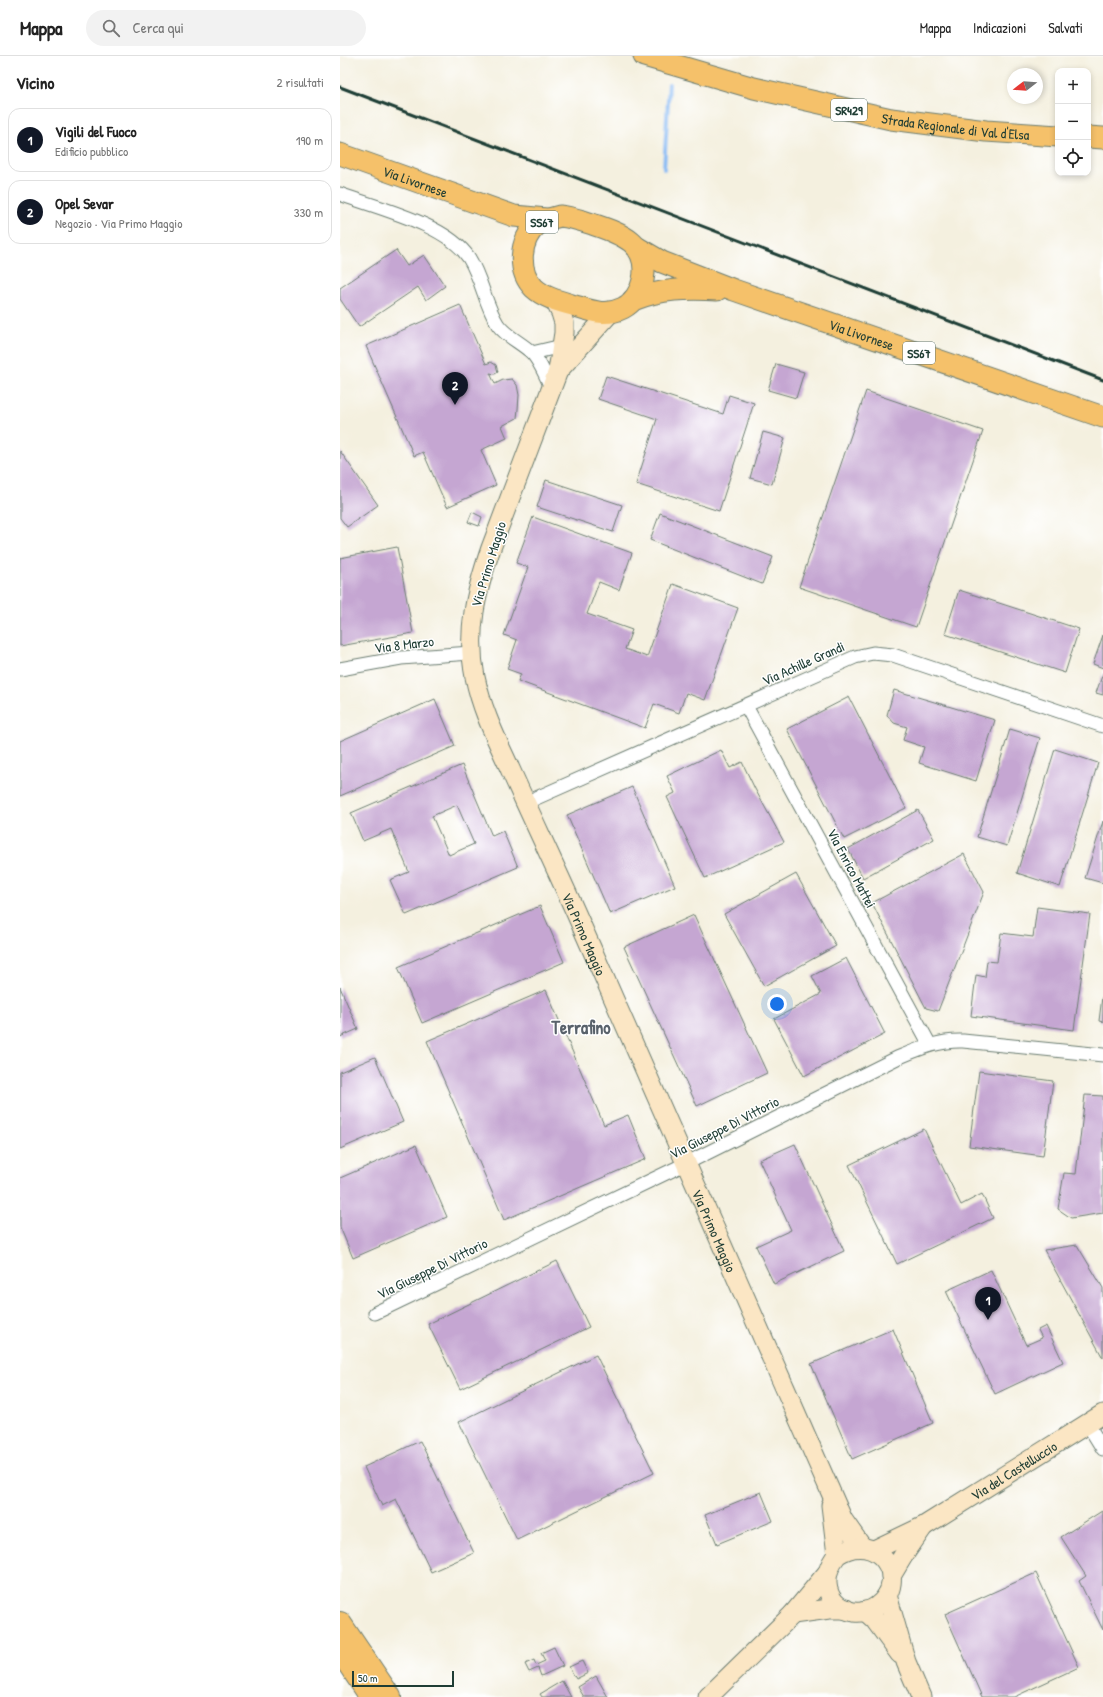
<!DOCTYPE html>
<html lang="it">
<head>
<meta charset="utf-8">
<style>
  :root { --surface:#fff; --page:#f2f2f2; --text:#222; --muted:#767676; --line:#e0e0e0; --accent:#111827 }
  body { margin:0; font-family:"Patrick Hand",sans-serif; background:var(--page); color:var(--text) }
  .controls { position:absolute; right:12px; top:12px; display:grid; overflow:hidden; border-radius:8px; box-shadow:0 2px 6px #0003 }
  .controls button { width:36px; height:36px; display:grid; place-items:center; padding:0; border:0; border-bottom:1px solid var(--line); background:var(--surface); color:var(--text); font:20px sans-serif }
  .compass { position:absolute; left:667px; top:12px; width:36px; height:36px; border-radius:50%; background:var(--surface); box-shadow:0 2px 6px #0003; rotate:253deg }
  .scale { position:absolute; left:12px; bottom:10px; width:102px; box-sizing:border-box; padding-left:4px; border:2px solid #1f3d34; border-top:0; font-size:11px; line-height:14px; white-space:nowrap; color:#1f3d34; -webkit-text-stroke:3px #fff; paint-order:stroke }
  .you { position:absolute; left:437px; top:948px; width:14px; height:14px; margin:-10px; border:3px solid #fff; border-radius:50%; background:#1a73e8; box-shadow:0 0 0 6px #1a73e833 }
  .badge { display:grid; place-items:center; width:26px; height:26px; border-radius:50%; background:var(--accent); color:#fff; font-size:13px; font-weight:700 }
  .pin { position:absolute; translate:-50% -33px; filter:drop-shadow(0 1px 2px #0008) }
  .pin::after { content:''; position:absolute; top:21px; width:14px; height:12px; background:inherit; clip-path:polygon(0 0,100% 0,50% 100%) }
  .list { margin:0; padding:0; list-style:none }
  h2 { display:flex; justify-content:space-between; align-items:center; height:52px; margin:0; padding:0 16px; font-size:17px }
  h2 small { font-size:13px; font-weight:400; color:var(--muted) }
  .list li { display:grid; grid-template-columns:26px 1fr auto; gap:12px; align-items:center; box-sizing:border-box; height:64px; margin:0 8px 8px; padding:0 8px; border:1px solid var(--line); border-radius:12px }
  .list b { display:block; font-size:15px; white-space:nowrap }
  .list p { margin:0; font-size:13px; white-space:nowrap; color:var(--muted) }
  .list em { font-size:13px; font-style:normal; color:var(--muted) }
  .icon { flex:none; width:22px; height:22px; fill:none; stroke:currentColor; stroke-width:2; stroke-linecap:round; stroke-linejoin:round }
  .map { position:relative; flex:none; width:763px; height:1641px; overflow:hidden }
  header { display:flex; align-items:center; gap:24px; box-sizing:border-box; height:56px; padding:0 20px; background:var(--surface); border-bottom:1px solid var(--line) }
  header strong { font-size:19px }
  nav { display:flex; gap:22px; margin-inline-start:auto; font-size:14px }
  .search { width:280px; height:36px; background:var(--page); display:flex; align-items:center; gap:10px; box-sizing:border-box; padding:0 14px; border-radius:22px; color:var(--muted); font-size:15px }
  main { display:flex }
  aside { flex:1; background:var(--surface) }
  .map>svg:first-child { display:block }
</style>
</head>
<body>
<header>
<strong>Mappa</strong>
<div class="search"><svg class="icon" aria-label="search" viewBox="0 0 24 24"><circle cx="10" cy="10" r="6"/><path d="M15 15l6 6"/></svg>Cerca qui</div>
<nav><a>Mappa</a><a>Indicazioni</a><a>Salvati</a></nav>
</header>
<main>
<aside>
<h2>Vicino<small>2 risultati</small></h2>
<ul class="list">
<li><span class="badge">1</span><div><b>Vigili del Fuoco</b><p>Edificio pubblico</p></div><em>190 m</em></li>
<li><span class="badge">2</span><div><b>Opel Sevar</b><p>Negozio · Via Primo Maggio</p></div><em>330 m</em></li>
</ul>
</aside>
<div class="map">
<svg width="763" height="1641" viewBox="0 0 763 1641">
  <rect width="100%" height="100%" fill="#fff"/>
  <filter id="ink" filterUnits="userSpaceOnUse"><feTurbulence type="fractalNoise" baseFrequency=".025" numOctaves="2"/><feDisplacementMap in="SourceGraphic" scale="8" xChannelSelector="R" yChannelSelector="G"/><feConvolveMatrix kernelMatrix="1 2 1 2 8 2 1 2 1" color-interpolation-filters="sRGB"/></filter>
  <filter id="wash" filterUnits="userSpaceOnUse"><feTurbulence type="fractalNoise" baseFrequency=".012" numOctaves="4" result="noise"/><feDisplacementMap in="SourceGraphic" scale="16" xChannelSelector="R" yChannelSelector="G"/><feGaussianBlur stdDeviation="0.9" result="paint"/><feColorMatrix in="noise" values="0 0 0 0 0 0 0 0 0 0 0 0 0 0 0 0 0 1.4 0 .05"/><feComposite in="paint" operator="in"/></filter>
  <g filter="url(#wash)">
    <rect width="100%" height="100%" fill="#f4f0df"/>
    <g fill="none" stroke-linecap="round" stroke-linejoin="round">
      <polyline stroke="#86baf4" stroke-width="4" points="324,113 329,28"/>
    </g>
    <g id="blocks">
      <g fill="#c5a6d2" fill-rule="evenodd">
        <polygon points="56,194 67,210 84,199 105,230 86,244 78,231 19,271 0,243 0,232"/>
        <polygon points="120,249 146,308 151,306 156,309 158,316 155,318 150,317 155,328 163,324 172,323 177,329 179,339 178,353 177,362 162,370 167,382 141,394 156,429 107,451 83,396 74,400 26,290"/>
        <polygon points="436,308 464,316 456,342 428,334"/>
        <polygon points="266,320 383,358 389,339 414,347 379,455 296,428 317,363 258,343"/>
        <polygon points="526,335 643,375 576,571 459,531"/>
        <polygon points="423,376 445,382 432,428 410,422"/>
        <polygon points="0,395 38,449 7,471 0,462"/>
        <polygon points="206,424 282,449 273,476 197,451"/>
        <polygon points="132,456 142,461 139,470 128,466"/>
        <polygon points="320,457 433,501 422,528 310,484"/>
        <polygon points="193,461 292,497 279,534 259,526 247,558 292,574 285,593 307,601 333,528 398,552 365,644 346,637 339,657 314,648 305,672 178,625 181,618 167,613 177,584 164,579 188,511 176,507"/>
        <polygon points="57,491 73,577 0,590 0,502"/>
        <polygon points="619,534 739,573 725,617 605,578"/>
        <polygon points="763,579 763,612 753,608"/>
        <polygon points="763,617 763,639 756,637"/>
        <polygon points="554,634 655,664 636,725 579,707 584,691 563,684 567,671 554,667 547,659"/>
        <polygon points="509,641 566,752 504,783 447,673"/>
        <polygon points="95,643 115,690 0,740 0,685"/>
        <polygon points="670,673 700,682 667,790 637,781"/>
        <polygon points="715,693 758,707 720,831 677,817"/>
        <polygon points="381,694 390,712 402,706 415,733 444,786 365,822 327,741 335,737 327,720"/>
        <path d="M 122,709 L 152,780 L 163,775 L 178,811 L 66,859 L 50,824 L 69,816 L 51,773 L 23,785 L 11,757 ZM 117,749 L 134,788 L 109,799 L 92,760 Z"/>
        <polygon points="292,731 335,830 270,858 227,759"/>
        <polygon points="578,754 594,783 523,822 508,793"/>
        <polygon points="763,765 763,827 745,822"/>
        <polygon points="624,798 644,836 598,955 586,952 532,847"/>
        <polygon points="456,818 496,890 424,930 384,858"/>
        <polygon points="200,850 224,906 82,967 58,911"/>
        <polygon points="697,851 750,858 734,974 631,960 636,919 645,921 647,905 657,906 661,877 693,881"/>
        <polygon points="354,859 427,1017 357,1050 284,891"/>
        <polygon points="506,902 545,978 464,1020 434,963 481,938 472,920"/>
        <polygon points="0,931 18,973 0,981"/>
        <polygon points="206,934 264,1069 288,1059 306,1103 164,1164 87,985"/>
        <polygon points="762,941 763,941 763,966 759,965"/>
        <polygon points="35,1001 63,1066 0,1093 0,1016"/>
        <polygon points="639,1015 713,1025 703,1100 629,1090"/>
        <polygon points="745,1039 763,1040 763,1157 731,1162 718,1153 724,1117 736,1118"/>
        <polygon points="584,1073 621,1149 642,1138 653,1162 557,1208 509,1109"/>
        <polygon points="455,1088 504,1195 434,1228 416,1190 451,1174 419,1104"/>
        <polygon points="76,1089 107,1161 13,1202 0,1171 0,1122"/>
        <polygon points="737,1189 763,1232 763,1302 704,1194"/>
        <polygon points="217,1205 249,1271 120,1333 88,1268"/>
        <polygon points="651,1214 686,1289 702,1282 698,1274 706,1270 723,1306 655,1338 606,1235"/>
        <polygon points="553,1273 593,1367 512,1403 471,1308"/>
        <polygon points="256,1299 314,1417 177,1484 119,1366"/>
        <polygon points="80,1385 134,1497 91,1516 56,1443 42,1450 24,1411"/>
        <polygon points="421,1436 433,1465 377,1488 365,1459"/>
        <polygon points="762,1455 763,1456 763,1574 739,1525 746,1520 721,1481"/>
        <polygon points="696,1517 739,1611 674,1641 642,1641 605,1558"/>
        <polygon points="214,1591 223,1610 201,1620 198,1612 189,1616 185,1608 194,1604 196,1609 205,1605 201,1597"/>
        <polygon points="242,1605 248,1617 236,1623 229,1611"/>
        <polygon points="256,1620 268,1641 244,1641 238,1631"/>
        <polygon points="222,1625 231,1641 202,1641 200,1638"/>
      </g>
    </g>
  </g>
  <g filter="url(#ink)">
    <use href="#blocks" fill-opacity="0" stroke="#6a7c70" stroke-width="1"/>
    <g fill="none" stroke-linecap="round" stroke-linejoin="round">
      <g stroke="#6a7c70" stroke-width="15">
        <g id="street">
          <path d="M 0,138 C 37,152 107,168 129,202 C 142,223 145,249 158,269 C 167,281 180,286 191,296 C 199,303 207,323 212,333"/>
          <polyline points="192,297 222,290"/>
          <polyline points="0,613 61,602 131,597"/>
          <polyline points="406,650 590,989"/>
          <polyline points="185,747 515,601 533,597 553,599 763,670"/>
          <path d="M 35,1257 L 345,1108 L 557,1002 C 579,993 599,984 623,985 L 763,999"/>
          <polyline points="747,1367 763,1393"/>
        </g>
      </g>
      <g stroke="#6a7c70" stroke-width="21">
        <g id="secondary">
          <path id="s1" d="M 214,243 L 221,257 L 224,267 L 224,277 L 218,315 L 151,492 C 136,536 126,575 135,621 C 142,655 157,684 171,715 C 193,764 217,814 239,864 C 326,1064 414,1264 503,1464 L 522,1491"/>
          <polyline points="218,315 270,257"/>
          <path d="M 491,1449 L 497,1499 C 480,1519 484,1551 514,1556 C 522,1557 530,1555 537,1550 C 572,1524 537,1472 497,1499"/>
          <path id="s2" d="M 534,1494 L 584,1470 L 763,1358"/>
          <polyline points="551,1520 563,1500 583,1471"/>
          <polyline points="547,1539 566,1606 581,1641"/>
          <polyline points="525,1555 535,1564 560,1598"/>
          <polyline points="453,1558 489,1553 506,1553"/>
          <polyline points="368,1641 453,1558 487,1517"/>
        </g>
      </g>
      <g stroke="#6a7c70" stroke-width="23">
        <g id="primary">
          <path id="s3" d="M 304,0 L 414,32 L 551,63 L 646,75 L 718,80"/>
          <polyline points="748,81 763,82"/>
          <path id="s4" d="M 0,98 L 174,160 L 207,163"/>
          <path d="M 220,160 C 232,161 243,165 255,169 C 282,178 310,188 303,224 C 301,235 293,247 283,252 C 267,260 254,256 239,251 C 223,246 206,243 194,232 C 177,215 179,184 197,169 C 204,164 212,162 220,160 Z"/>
          <path id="s5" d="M 298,192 L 322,206 L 394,234 L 763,361"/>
          <path d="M 293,244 C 321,233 347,232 377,234"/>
        </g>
      </g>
      <g stroke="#6a7c70" stroke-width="24">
        <g id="highway">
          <polyline points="0,1567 50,1641"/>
          <polyline points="0,1595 31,1641"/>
        </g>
      </g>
      <use href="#street" stroke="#fff" stroke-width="13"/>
      <use href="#secondary" stroke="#fbe6c4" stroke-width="19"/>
      <use href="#primary" stroke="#f5c16b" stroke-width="21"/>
      <use href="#highway" stroke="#f5c16b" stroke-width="22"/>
      <polyline stroke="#1f3d34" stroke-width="3" points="0,31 763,324"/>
    </g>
  </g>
  <g text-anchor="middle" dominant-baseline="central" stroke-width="3" stroke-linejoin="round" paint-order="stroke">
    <g fill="#fff" stroke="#627771" stroke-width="1">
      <rect x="491" y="43" width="36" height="22" rx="3"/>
      <rect x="186" y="155" width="32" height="22" rx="3"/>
      <rect x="563" y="286" width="32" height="22" rx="3"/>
    </g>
    <g font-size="13" font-weight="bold" fill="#1f3d34">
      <text x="509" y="54">SR429</text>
      <text x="202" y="166">SS67</text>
      <text x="579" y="297">SS67</text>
    </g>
    <g font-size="14" fill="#1f3d34" stroke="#fff">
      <text stroke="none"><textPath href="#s3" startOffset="320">Strada Regionale di Val d'Elsa</textPath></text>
      <text stroke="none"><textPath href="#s4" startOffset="80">Via Livornese</textPath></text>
      <text stroke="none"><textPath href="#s5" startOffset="240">Via Livornese</textPath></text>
      <text transform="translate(148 508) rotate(-73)">Via Primo Maggio</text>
      <text transform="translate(64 588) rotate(-7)">Via 8 Marzo</text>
      <text transform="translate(463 607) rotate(-24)">Via Achille Grandi</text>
      <text transform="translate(512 812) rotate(62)">Via Enrico Mattei</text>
      <text stroke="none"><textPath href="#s1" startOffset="675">Via Primo Maggio</textPath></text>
      <text transform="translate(384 1071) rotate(-27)">Via Giuseppe Di Vittorio</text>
      <text stroke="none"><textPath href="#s1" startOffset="999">Via Primo Maggio</textPath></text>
      <text transform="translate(92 1212) rotate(-26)">Via Giuseppe Di Vittorio</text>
      <text stroke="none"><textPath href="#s2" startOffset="161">Via del Castelluccio</textPath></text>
    </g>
    <g font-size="18" font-weight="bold" fill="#59626b" stroke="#fff">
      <text x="241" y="971">Terrafino</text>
    </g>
  </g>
</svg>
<div class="controls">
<button>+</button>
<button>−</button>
<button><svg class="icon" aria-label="locate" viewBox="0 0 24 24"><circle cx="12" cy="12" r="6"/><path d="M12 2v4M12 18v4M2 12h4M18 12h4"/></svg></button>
</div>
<svg class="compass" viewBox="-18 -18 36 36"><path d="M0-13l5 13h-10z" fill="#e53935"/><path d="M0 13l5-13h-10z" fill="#767676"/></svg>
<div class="scale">50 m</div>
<div class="you"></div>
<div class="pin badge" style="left:648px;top:1264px">1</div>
<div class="pin badge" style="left:115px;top:349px">2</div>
</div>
</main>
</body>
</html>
